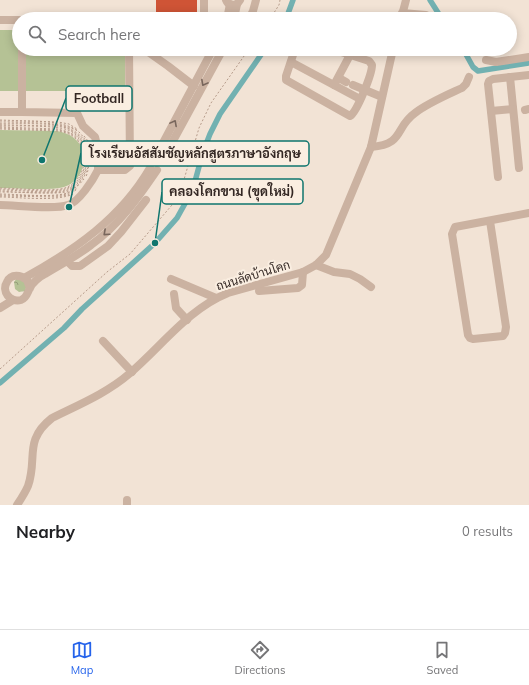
<!DOCTYPE html>
<html lang="en">
<head>
<meta charset="utf-8">
<style>
  :root { --surface:#fff; --page:#f2f2f2; --text:#202124; --muted:#757577; --line:#e0e0e0; --accent:#2563eb }
  body { margin:0; font-family:Mulish,Sarabun,sans-serif; background:var(--page); color:var(--text) }
  .list { margin:0; padding:0; list-style:none }
  h2 { display:flex; justify-content:space-between; align-items:center; height:52px; margin:0; padding:0 16px; font-size:17px }
  h2 small { font-size:13px; font-weight:400; color:var(--muted) }
  .icon { flex:none; width:22px; height:22px; fill:none; stroke:currentColor; stroke-width:2; stroke-linecap:round; stroke-linejoin:round }
  .map { position:relative; flex:none; width:529px; height:505px; overflow:hidden }
  .search { position:absolute; background:var(--surface); box-shadow:0 2px 10px #0003; left:12px; right:12px; top:12px; height:44px; display:flex; align-items:center; gap:10px; box-sizing:border-box; padding:0 14px; border-radius:22px; color:var(--muted); font-size:15px }
  .sheet { height:124px; background:var(--surface) }
  nav { display:flex; justify-content:space-around; align-items:center; box-sizing:border-box; height:56px; border-top:1px solid var(--line); background:var(--surface); font-size:11px; color:var(--muted) }
  nav a { display:grid; justify-items:center; gap:2px }
  nav .on { color:var(--accent) }
  .map>svg:first-child { display:block }
</style>
</head>
<body>
<div class="map">
<svg width="529" height="505" viewBox="0 0 529 505">
  <defs>
    <pattern id="park-crowns" width="20" height="18" patternUnits="userSpaceOnUse"><rect width="20" height="18" fill="#b5c295"/><path d="M2 6a3 3 0 1 1 6 0M12 15a3 3 0 1 1 6 0" fill="none" stroke="#949e79"/></pattern>
  </defs>
  <rect width="100%" height="100%" fill="#f2e3d5"/>
  <polygon fill="url(#park-crowns)" points="17,278 28,282 25,291 19,292 15,289 14,282"/>
  <g fill="#b5c295">
    <polygon points="0,30 19,30 20,91 0,91"/>
    <rect x="25" y="49" width="100" height="42"/>
    <path d="M 0,130 L 57,131 C 63,132 69,134 74,138 C 91,151 85,181 64,187 C 50,191 16,188 0,188 Z"/>
  </g>
  <g fill="none" stroke-linecap="round" stroke-linejoin="round">
    <g stroke="#72b1b1" stroke-width="5.5">
      <polyline points="430,0 442,19"/>
      <polyline points="286,19 293,0"/>
      <polyline points="463,49 473,67 478,71 529,63"/>
      <polyline points="0,383 64,328 82,309 155,243 177,218 187,200 194,185 203,152 210,134 220,114 265,49"/>
    </g>
  </g>
  <polygon fill="#cf5436" points="156,0 197,0 197,19 156,18"/>
  <g fill="none" stroke-linecap="round" stroke-linejoin="round">
    <g stroke="#b79c8b" stroke-width="1" stroke-dasharray="2 2" stroke-linecap="butt">
      <polyline points="270,19 279,5 280,0"/>
      <polyline points="0,120 58,122 69,124 77,129"/>
      <path d="M 0,121 C 24,122 56,118 77,130"/>
      <path d="M 0,123 C 20,123 63,120 79,132 C 85,138 88,145 91,153"/>
      <path d="M 0,124 C 16,124 55,122 68,128 C 90,137 93,156 86,177"/>
      <polyline points="0,125 57,126 67,128 77,134 85,143 89,154 89,165 84,177 77,186 67,192 56,193 0,192"/>
      <path d="M 0,126 C 16,126 55,125 68,130 C 78,134 86,144 88,155 C 89,170 80,187 65,191 C 48,195 18,192 0,191"/>
      <path d="M 0,127 L 57,129 C 67,131 77,134 83,144 C 92,160 84,184 65,190 C 51,194 17,190 0,190"/>
      <path d="M 0,128 L 57,130 C 63,131 69,132 74,136 C 93,150 87,182 65,189 C 51,193 16,189 0,189"/>
      <path d="M 0,129 L 57,131 C 63,132 69,133 74,137 C 91,151 86,180 65,188 C 52,192 16,188 0,188"/>
      <polyline points="84,136 88,141 91,149"/>
      <path d="M 0,194 C 16,194 53,198 67,193 C 74,190 79,185 84,179"/>
      <polyline points="0,195 56,196 67,194 78,188"/>
      <polyline points="0,196 56,197 68,195 76,190"/>
      <path d="M 0,197 C 18,197 57,202 73,194"/>
      <polyline points="0,369 107,272 130,254 178,198 183,183 199,128 211,103 249,49"/>
    </g>
    <g stroke="#cbb2a1" stroke-width="8">
      <path d="M 226,0 C 228,5 232,6 237,4 L 240,0"/>
      <polyline points="402,13 426,15"/>
      <polyline points="204,19 204,0"/>
      <polyline points="227,19 230,4"/>
      <polyline points="234,19 237,4"/>
      <polyline points="249,19 253,11 256,0"/>
      <polyline points="401,19 406,0"/>
      <polyline points="0,20 19,20"/>
      <polyline points="22,49 22,112 77,113 83,126 95,137 98,149"/>
      <polyline points="144,49 168,66 194,86"/>
      <path d="M 295,49 L 286,76 L 286,80 L 350,116 C 357,112 372,74 372,65 L 369,61 L 332,49"/>
      <polyline points="486,60 496,62 529,57"/>
      <polyline points="291,62 360,99"/>
      <polyline points="510,77 519,168"/>
      <polyline points="339,78 346,82"/>
      <polyline points="334,85 350,55"/>
      <polyline points="353,85 382,97"/>
      <polyline points="525,110 529,109"/>
      <polyline points="491,111 513,109"/>
      <polyline points="0,112 22,112"/>
      <path d="M 371,147 C 405,144 394,128 415,113 C 428,103 447,95 462,88 L 466,84 L 469,77"/>
      <polyline points="154,157 163,143 213,49"/>
      <polyline points="162,161 223,49"/>
      <path d="M 98,170 L 98,149 L 126,149 C 132,162 136,162 149,161"/>
      <polyline points="498,177 488,84 489,81 493,79 529,75"/>
      <path d="M 0,205 C 15,205 56,210 68,205 C 79,202 93,180 98,170 L 125,170 L 130,166 L 129,49"/>
      <polyline points="490,221 506,327 505,333 503,336 473,339 470,338 468,335 452,234 455,227 529,213"/>
      <polyline points="67,261 72,266 80,266 108,246 121,232 146,200"/>
      <polyline points="316,265 334,272 350,274 360,279 371,287"/>
      <path d="M 24,278 C 75,250 121,218 150,168"/>
      <polyline points="171,279 216,298"/>
      <path d="M 30,288 L 27,280 C 21,275 11,273 7,282 C 1,291 10,303 21,300 C 27,298 27,293 30,288 C 32,283 39,277 45,274 C 60,265 77,256 91,245 C 119,225 138,198 157,170"/>
      <polyline points="259,291 298,288 302,285 303,272"/>
      <polyline points="174,294 176,308 187,320"/>
      <polyline points="0,308 13,300"/>
      <polyline points="103,341 132,372"/>
      <path d="M 17,505 C 21,499 25,493 28,486 C 38,458 23,441 52,418 C 78,405 107,393 129,374 C 161,347 188,309 228,293 L 303,272 L 316,265 L 326,255 L 371,147 L 393,49"/>
      <polyline points="127,505 127,500"/>
    </g>
  </g>
  <defs><path id="oneway-chevron" d="M-2-3.5L2.5 0L-2 3.5" fill="none" stroke-width="1.6" stroke-linecap="round" stroke-linejoin="round"/></defs>
  <g stroke="#78665c">
    <use href="#oneway-chevron" transform="translate(204 83) rotate(118)"/>
    <use href="#oneway-chevron" transform="translate(174 123) rotate(-62)"/>
    <use href="#oneway-chevron" transform="translate(106 233) rotate(138)"/>
  </g>
  <g text-anchor="middle" dominant-baseline="central" stroke-width="4" stroke-linejoin="round" paint-order="stroke">
    <g font-size="12" fill="#342824" stroke="#faeee1">
      <text transform="translate(253 275) rotate(-17)">ถนนลัดบ้านโคก</text>
    </g>
  </g>
  <path fill="none" stroke="#0f766e" stroke-width="1.5" d="M42 160L66 98M69 207L81 153M155 243L162 192"/>
  <g fill="#0f766e" stroke="#faeee1" stroke-width="1.5">
    <circle cx="42" cy="160" r="4"/>
    <circle cx="69" cy="207" r="4"/>
    <circle cx="155" cy="243" r="4"/>
  </g>
  <g fill="#faeee1" stroke="#0f766e" stroke-width="1.5">
    <rect x="66" y="86" width="66" height="25" rx="4"/>
    <rect x="81" y="141" width="228" height="25" rx="4"/>
    <rect x="162" y="179" width="141" height="25" rx="4"/>
  </g>
  <g font-size="13" text-anchor="middle" font-weight="bold" fill="#342824">
    <text x="99" y="103">Football</text>
    <text x="195" y="158">โรงเรียนอัสสัมชัญหลักสูตรภาษาอังกฤษ</text>
    <text x="232" y="196">คลองโคกขาม (ขุดใหม่)</text>
  </g>
</svg>
<div class="search"><svg class="icon" aria-label="search" viewBox="0 0 24 24"><circle cx="10" cy="10" r="6"/><path d="M15 15l6 6"/></svg>Search here</div>
</div>
<section class="sheet">
<h2>Nearby<small>0 results</small></h2>
<ul class="list">
</ul>
</section>
<nav>
<a class="on"><svg class="icon" aria-label="map" viewBox="0 0 24 24"><path d="M3 6l6-2 6 2 6-2v14l-6 2-6-2-6 2zM9 4v14M15 6v14"/></svg>Map</a>
<a><svg class="icon" aria-label="directions" viewBox="0 0 24 24"><path d="M12 3l9 9-9 9-9-9zM9 14v-3h6M13 9l2 2-2 2"/></svg>Directions</a>
<a><svg class="icon" aria-label="saved" viewBox="0 0 24 24"><path d="M7 4h10v16l-5-4-5 4z"/></svg>Saved</a>
</nav>
</body>
</html>
